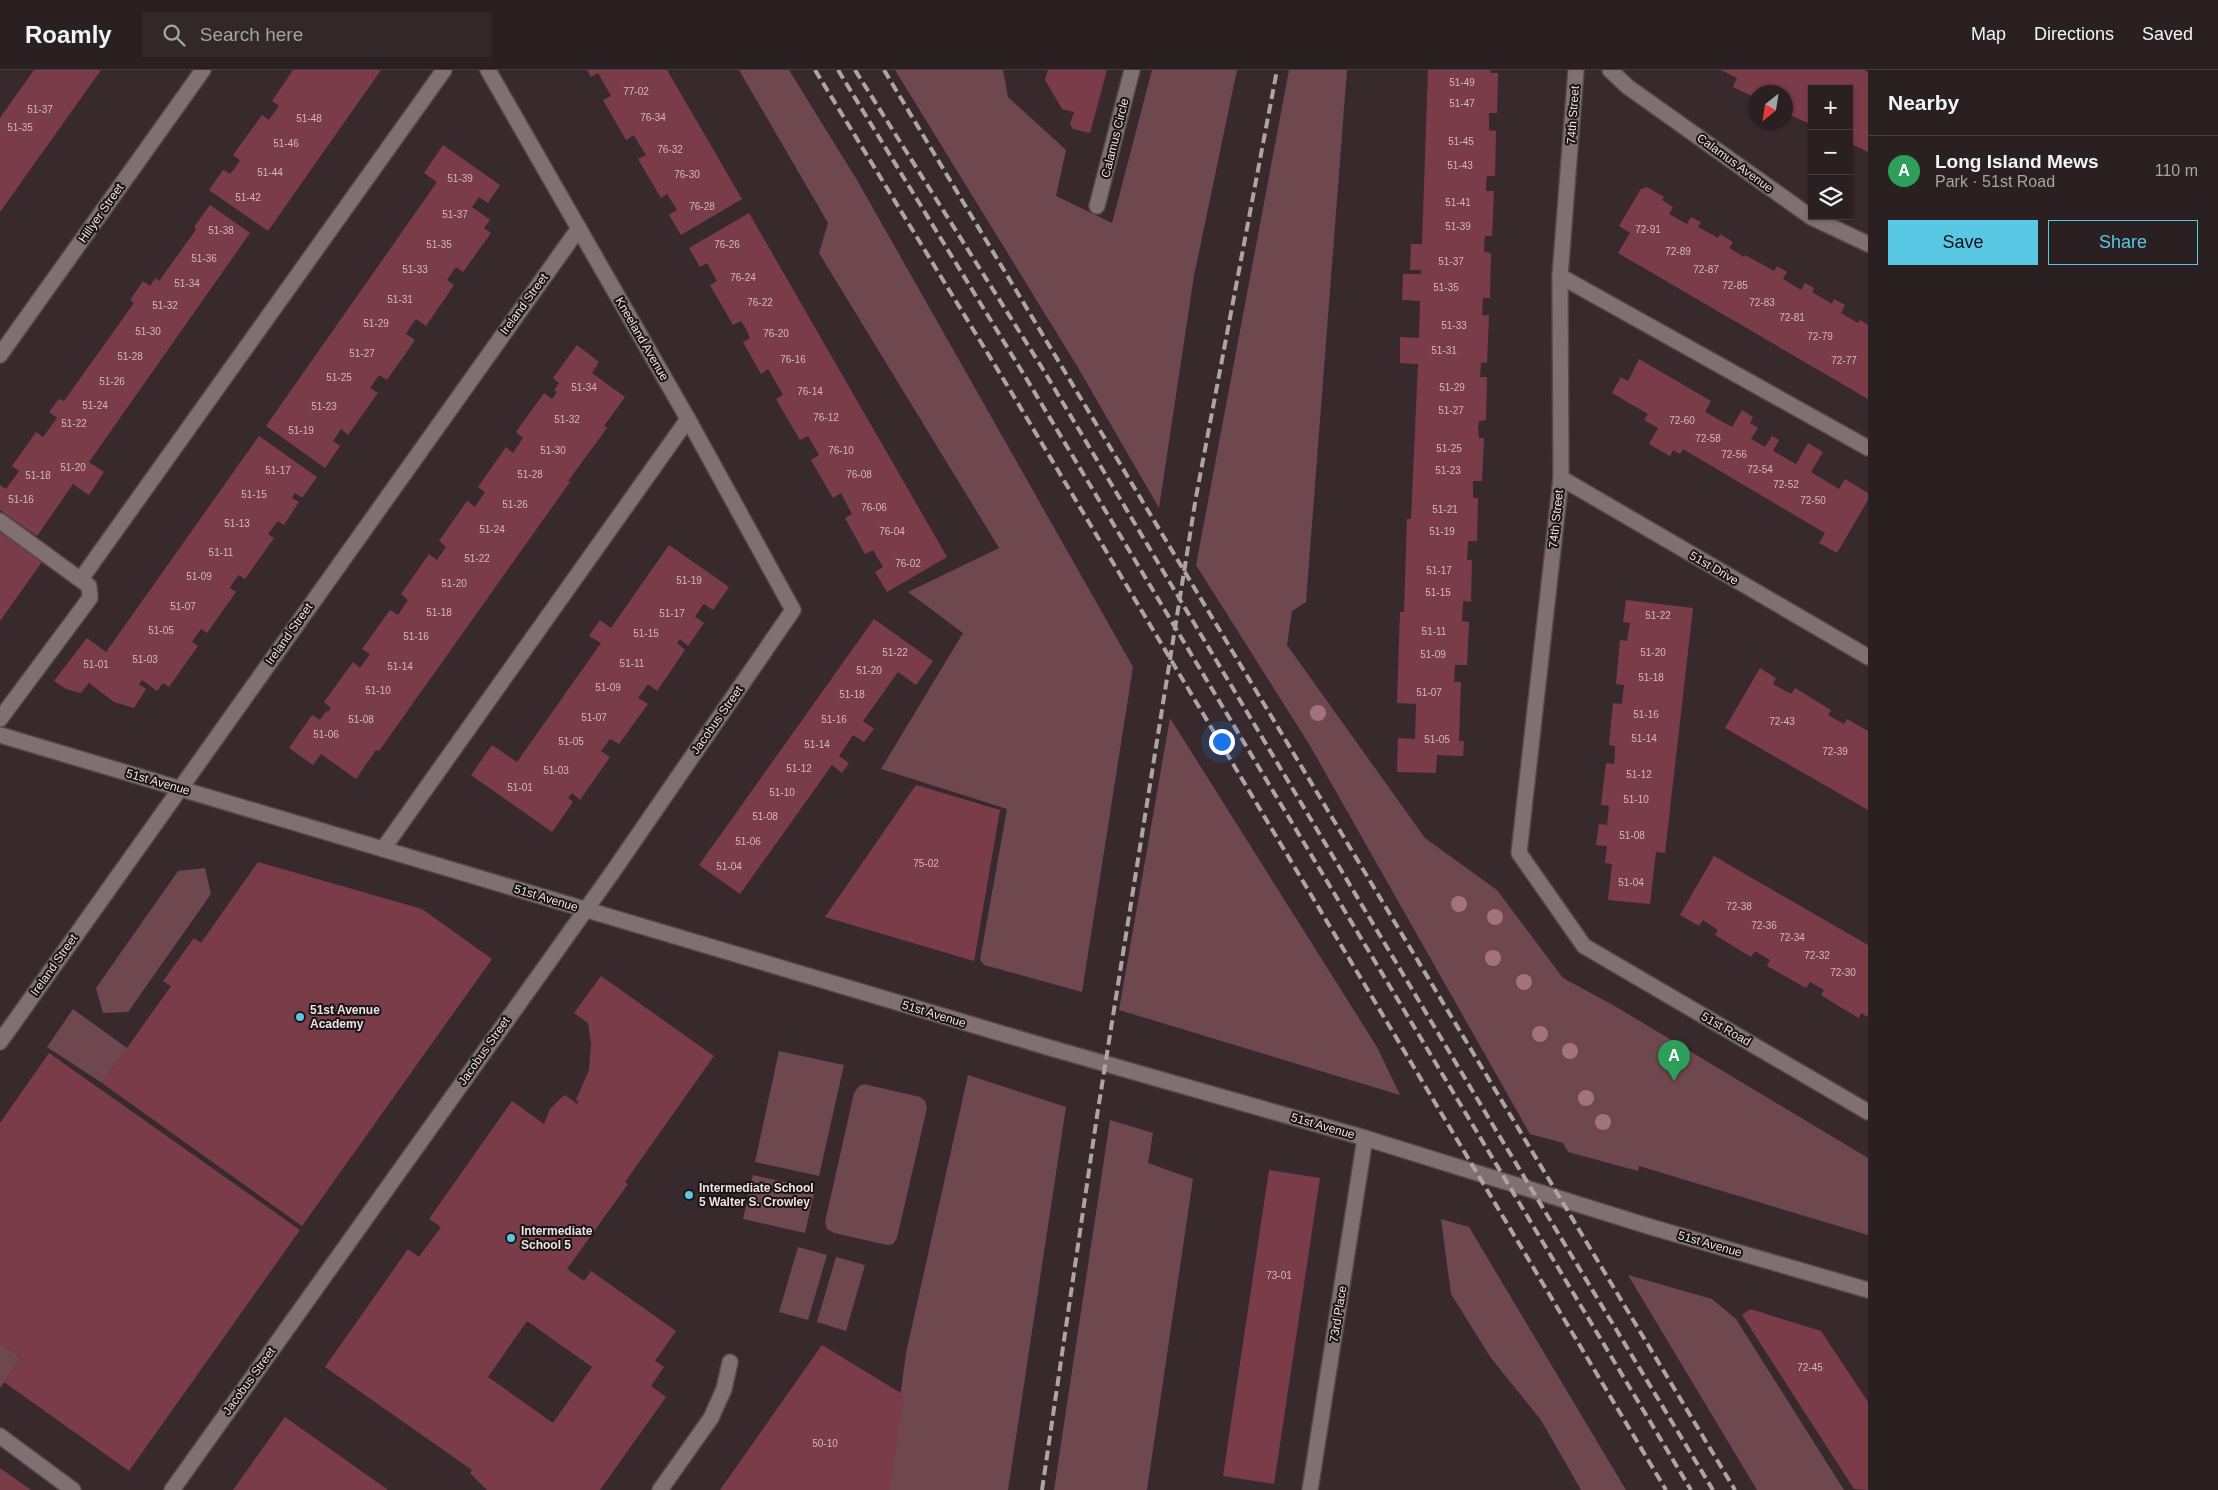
<!DOCTYPE html>
<html lang="en">
<head>
<meta charset="utf-8">
<style>
  :root { --surface:#2a2021; --page:#32282a; --text:#f1f3f6; --muted:#a5a3a5; --line:#463e3f; --accent:#59c8e5 }
  body { margin:0; font-family:Helvetica,sans-serif; background:var(--page); color:var(--text) }
  .controls { position:absolute; right:15px; top:15px; display:grid; overflow:hidden; border-radius:0px; box-shadow:0 1px 4px #0004 }
  .controls button { width:45px; height:45px; display:grid; place-items:center; padding:0; border:0; border-bottom:1px solid var(--line); background:var(--surface); color:var(--text); font:25px sans-serif }
  .compass { position:absolute; left:1748px; top:15px; width:45px; height:45px; border-radius:50%; background:var(--surface); box-shadow:0 1px 4px #0004; rotate:210deg }
  .you { position:absolute; left:1221px; top:671px; width:18px; height:18px; margin:-12px; border:4px solid #fff; border-radius:50%; background:#1a73e8; box-shadow:0 0 0 8px #1a73e833 }
  .badge { display:grid; place-items:center; width:32px; height:32px; border-radius:50%; background:var(--accent); color:#fff; font-size:16px; font-weight:700 }
  .pin { position:absolute; translate:-50% -41px; filter:drop-shadow(0 1px 2px #0008) }
  .pin::after { content:''; position:absolute; top:26px; width:18px; height:15px; background:inherit; clip-path:polygon(0 0,100% 0,50% 100%) }
  .list { margin:0; padding:0; list-style:none }
  h2 { display:flex; justify-content:space-between; align-items:center; height:65px; margin:0; padding:0 20px; font-size:21px }
  h2 small { font-size:16px; font-weight:400; color:var(--muted) }
  .list li { display:grid; grid-template-columns:32px 1fr auto; gap:15px; align-items:center; box-sizing:border-box; height:70px; padding:0 20px; border-top:1px solid var(--line) }
  .list b { display:block; font-size:19px; white-space:nowrap }
  .list p { margin:0; font-size:16px; white-space:nowrap; color:var(--muted) }
  .list em { font-size:16px; font-style:normal; color:var(--muted) }
  .actions { display:flex; gap:10px; padding:15px 20px }
  .actions a { flex:1; padding:11px 0; border:1px solid var(--accent); border-radius:0px; text-align:center; font-size:18px; color:var(--accent) }
  .actions .main { background:var(--accent); color:#111 }
  .icon { flex:none; width:28px; height:28px; fill:none; stroke:currentColor; stroke-width:2; stroke-linecap:round; stroke-linejoin:round }
  .map { position:relative; flex:none; width:1868px; height:1420px; overflow:hidden }
  header { display:flex; align-items:center; gap:30px; box-sizing:border-box; height:70px; padding:0 25px; background:var(--surface); border-bottom:1px solid var(--line) }
  header strong { font-size:24px }
  nav { display:flex; gap:28px; margin-inline-start:auto; font-size:18px }
  .search { width:350px; height:45px; background:var(--page); display:flex; align-items:center; gap:12px; box-sizing:border-box; padding:0 18px; border-radius:0px; color:var(--muted); font-size:19px }
  main { display:flex }
  aside { flex:1; background:var(--surface) }
  .map>svg:first-child { display:block }
</style>
</head>
<body>
<header>
<strong>Roamly</strong>
<div class="search"><svg class="icon" aria-label="search" viewBox="0 0 24 24"><circle cx="10" cy="10" r="6"/><path d="M15 15l6 6"/></svg>Search here</div>
<nav><a>Map</a><a>Directions</a><a>Saved</a></nav>
</header>
<main>
<div class="map">
<svg width="1868" height="1420" viewBox="0 0 1868 1420">
  <rect width="100%" height="100%" fill="#382a2c"/>
  <g fill="#6f474f">
    <polygon points="739,0 789,0 857,110 1133,597 1082,922 984,895 980,890 1007,739 881,699 963,563 908,522 999,478 819,183 828,153"/>
    <polygon points="895,0 1003,0 1008,27 1066,80 1056,126 1112,153 1152,0 1237,0 1194,206 1159,438 1077,296"/>
    <polygon points="1289,0 1347,0 1306,532 1292,541 1287,575 1425,768 1497,820 1563,908 1613,935 1868,1088 1868,1165 1639,1096 1638,1101 1568,1082 1563,1073 1530,1064 1309,674 1196,495"/>
    <polygon points="1170,648 1377,977 1400,1025 1119,940"/>
    <polygon points="205,798 211,824 128,942 103,943 96,918 178,801"/>
    <polygon points="73,939 127,978 102,1013 47,977"/>
    <polygon points="779,981 844,995 819,1106 755,1092"/>
    <polygon points="968,1005 1066,1037 1008,1420 888,1420 906,1283"/>
    <polygon points="864,1014 920,1027 925,1031 927,1038 897,1168 893,1174 887,1175 834,1163 827,1159 825,1152 854,1023 859,1016"/>
    <polygon points="1110,1050 1153,1063 1148,1093 1193,1109 1147,1420 1054,1420"/>
    <polygon points="753,1105 815,1119 805,1163 743,1149"/>
    <polygon points="1441,1149 1469,1157 1626,1420 1581,1420 1541,1350 1491,1288 1451,1224"/>
    <polygon points="798,1177 827,1185 808,1250 779,1242"/>
    <polygon points="836,1187 865,1195 846,1261 817,1252"/>
    <polygon points="1628,1205 1712,1229 1736,1249 1844,1420 1757,1420"/>
    <polygon points="0,1273 21,1288 0,1318"/>
  </g>
  <g fill="#7b3c4a" fill-rule="evenodd">
    <polygon points="34,0 101,0 0,142 0,48"/>
    <polygon points="293,0 381,0 268,161 209,120 223,100 230,104 235,98 240,90 233,85 262,45 269,50 273,44 279,36 272,31"/>
    <polygon points="587,0 667,0 742,129 681,165 669,145 677,140 667,124 661,128 638,89 646,85 639,74 634,65 626,70 603,30 611,26 598,3 591,7"/>
    <polygon points="1048,0 1107,0 1090,63 1073,59 1070,54 1074,42 1062,39 1045,10"/>
    <polygon points="1428,0 1491,0 1490,3 1498,3 1497,43 1489,43 1489,60 1496,61 1495,106 1487,106 1486,114 1486,121 1494,121 1492,166 1485,166 1484,176 1484,182 1491,183 1490,228 1483,228 1482,245 1489,245 1487,293 1481,292 1480,307 1487,307 1486,350 1479,351 1478,359 1479,368 1484,368 1482,411 1473,411 1473,428 1478,428 1477,471 1468,471 1467,490 1472,490 1471,532 1463,531 1462,551 1469,552 1467,595 1455,595 1454,612 1461,612 1459,671 1464,671 1463,686 1437,685 1436,703 1397,702 1398,668 1415,669 1416,634 1397,633 1400,542 1404,542 1407,449 1411,449 1418,294 1400,293 1400,267 1419,268 1420,231 1402,230 1403,204 1421,204 1421,200 1410,200 1411,174 1422,174"/>
    <polygon points="1721,0 1864,0 1868,2 1868,82 1849,73 1849,19 1812,19 1812,55 1786,43 1786,22 1756,22 1756,28 1733,17 1737,8"/>
    <polygon points="443,75 500,115 488,133 479,127 472,137 490,150 484,158 491,163 463,202 456,197 451,204 447,210 454,215 426,256 416,249 411,256 406,264 415,270 387,310 379,305 370,318 378,323 348,365 341,359 333,371 340,376 325,398 266,356 437,112 424,103"/>
    <polygon points="1647,117 1664,127 1662,130 1673,137 1669,144 1687,154 1691,147 1701,152 1698,157 1718,168 1720,164 1733,172 1729,178 1744,187 1745,185 1774,201 1777,196 1787,202 1783,209 1801,220 1805,213 1814,218 1812,222 1832,234 1834,229 1845,235 1841,243 1858,253 1860,250 1868,255 1868,329 1618,183 1630,163 1619,156 1641,119"/>
    <polygon points="210,135 250,163 89,392 104,402 89,425 73,414 37,466 0,440 0,415 6,419 19,401 12,396 36,362 43,367 57,348 49,342 59,329 64,331 134,233 130,230 143,211 150,216 155,208 159,211 195,161 196,158 194,157"/>
    <polygon points="749,143 947,487 887,522 875,502 883,497 873,480 865,484 845,448 852,444 841,423 833,428 811,390 819,385 808,366 800,370 776,329 783,325 778,316 768,299 761,304 743,272 750,268 746,259 741,251 733,255 710,215 717,211 707,193 700,197 689,178"/>
    <polygon points="577,275 599,292 592,303 625,327 604,356 607,358 568,411 570,412 379,681 376,680 356,709 321,684 313,695 289,678 312,645 320,650 326,641 328,642 331,638 324,632 353,592 360,598 370,584 362,579 390,540 398,545 408,530 401,524 429,484 437,490 446,477 439,471 467,431 475,437 485,422 478,417 506,377 513,383 523,368 516,362 544,323 552,329 557,322 554,320 559,313 553,308"/>
    <polygon points="1639,289 1711,331 1705,342 1732,357 1742,340 1753,347 1750,353 1758,358 1751,369 1765,377 1772,366 1779,370 1773,381 1796,394 1808,373 1823,382 1811,402 1839,419 1845,409 1868,423 1868,430 1837,483 1819,473 1825,463 1683,379 1680,384 1673,380 1670,386 1649,374 1658,358 1644,350 1648,344 1612,323 1621,307 1628,311"/>
    <polygon points="259,366 317,407 302,428 295,423 292,428 299,432 284,455 278,451 268,464 274,468 245,509 239,505 234,511 230,518 236,522 207,563 201,559 192,572 198,576 169,617 163,613 157,621 142,610 139,614 146,619 134,638 114,632 89,613 81,623 66,619 54,611 87,568 106,582"/>
    <polygon points="0,458 44,489 0,551"/>
    <polygon points="669,475 729,517 713,540 704,534 700,539 695,547 704,553 688,576 680,569 677,573 685,580 657,621 648,614 638,628 648,634 619,674 610,669 601,681 610,687 580,730 572,723 568,728 573,732 552,762 471,705 492,675 517,692 601,573 589,566 600,550 611,558"/>
    <polygon points="1626,530 1693,538 1665,783 1656,782 1650,834 1608,830 1612,794 1605,793 1607,776 1596,775 1599,754 1607,755 1609,736 1601,735 1606,693 1614,694 1615,685 1615,676 1609,675 1613,633 1622,634 1624,615 1616,614 1620,570 1627,571 1630,553 1623,552"/>
    <polygon points="874,549 933,591 916,615 898,602 863,651 874,659 864,672 853,665 839,686 849,693 842,703 832,695 740,824 699,795"/>
    <polygon points="1760,598 1776,608 1773,614 1791,624 1795,618 1831,640 1828,645 1844,654 1847,649 1868,661 1868,740 1725,658"/>
    <polygon points="916,715 1000,740 974,891 825,847"/>
    <polygon points="1714,786 1868,875 1868,947 1861,943 1859,948 1840,937 1821,925 1824,920 1810,912 1806,918 1767,896 1770,890 1755,881 1751,887 1715,865 1718,860 1703,850 1699,856 1680,845"/>
    <polygon points="258,792 422,839 492,889 302,1156 102,1013 171,916 163,911 194,868 201,873"/>
    <path d="M 601,906 L 714,986 L 625,1112 L 628,1114 L 567,1199 L 584,1211 L 591,1201 L 676,1261 L 655,1291 L 664,1297 L 651,1316 L 666,1327 L 600,1420 L 487,1420 L 470,1403 L 472,1400 L 325,1297 L 408,1179 L 419,1187 L 441,1157 L 429,1149 L 512,1031 L 544,1054 L 550,1039 L 561,1028 L 565,1025 L 577,1034 L 579,1031 L 576,1030 L 589,1000 L 591,974 L 588,953 L 574,943 ZM 527,1251 L 592,1297 L 553,1353 L 488,1307 Z"/>
    <polygon points="49,983 300,1160 129,1401 4,1312 21,1288 0,1273 0,1053"/>
    <polygon points="1269,1100 1320,1108 1274,1414 1223,1406"/>
    <polygon points="1750,1239 1821,1261 1868,1332 1868,1420 1854,1419 1742,1245"/>
    <polygon points="822,1275 904,1325 890,1420 720,1420"/>
    <polygon points="285,1347 388,1420 233,1420"/>
    <polygon points="0,1398 31,1420 0,1420"/>
  </g>
  <g fill="none" stroke-linecap="round" stroke-linejoin="round">
    <g stroke="#54484a" stroke-width="18">
      <g id="service">
        <polyline points="1097,136 1132,0"/>
        <polyline points="1560,206 1868,378"/>
        <polyline points="0,451 89,516 90,528 0,649"/>
        <polyline points="81,509 444,0"/>
        <polyline points="383,779 688,349"/>
        <polyline points="0,1366 73,1420"/>
      </g>
    </g>
    <g stroke="#54484a" stroke-width="18">
      <g id="minor">
        <polyline points="1576,0 1560,206 1561,408 1519,783 1584,876 1868,1042"/>
        <polyline points="1610,0 1628,17 1811,147 1868,174"/>
        <polyline points="0,285 203,0"/>
        <polyline points="1561,408 1868,587"/>
        <polyline points="0,972 579,158"/>
        <polyline points="172,1420 612,803 793,540 688,349 488,0"/>
        <polyline points="660,1420 711,1348 724,1319 730,1292"/>
        <polyline points="1310,1420 1365,1068"/>
      </g>
    </g>
    <g stroke="#54484a" stroke-width="18">
      <polyline id="tertiary" points="0,665 1047,977 1365,1068 1651,1157 1868,1220"/>
    </g>
    <use href="#service" stroke="#817073" stroke-width="15"/>
    <use href="#minor" stroke="#817073" stroke-width="15"/>
    <use href="#tertiary" stroke="#817073" stroke-width="15"/>
    <g stroke="#aea3a5" stroke-width="4" stroke-dasharray="10 5" stroke-linecap="butt">
      <polyline points="815,0 1010,320 1666,1420"/>
      <polyline points="838,0 1026,308 1691,1420"/>
      <polyline points="855,0 1041,296 1491,1052 1713,1420"/>
      <polyline points="884,0 1735,1420"/>
      <polyline points="1042,1420 1097,1046 1196,427 1277,0"/>
    </g>
  </g>
  <g fill="#a4727b">
    <circle cx="1318" cy="643" r="8"/>
    <circle cx="1459" cy="834" r="8"/>
    <circle cx="1495" cy="847" r="8"/>
    <circle cx="1493" cy="888" r="8"/>
    <circle cx="1524" cy="912" r="8"/>
    <circle cx="1540" cy="964" r="8"/>
    <circle cx="1570" cy="981" r="8"/>
    <circle cx="1586" cy="1028" r="8"/>
    <circle cx="1603" cy="1052" r="8"/>
  </g>
  <g fill="#59c8e5" stroke="#1b1415" stroke-width="2">
    <circle cx="300" cy="947" r="5"/>
    <circle cx="689" cy="1125" r="5"/>
    <circle cx="511" cy="1168" r="5"/>
  </g>
  <g text-anchor="middle" dominant-baseline="central" stroke-width="4" stroke-linejoin="round" paint-order="stroke">
    <g font-size="10" fill="#d0b9be">
      <text x="1462" y="12">51-49</text>
      <text x="636" y="21">77-02</text>
      <text x="1462" y="33">51-47</text>
      <text x="40" y="39">51-37</text>
      <text x="653" y="47">76-34</text>
      <text x="309" y="48">51-48</text>
      <text x="20" y="57">51-35</text>
      <text x="1461" y="71">51-45</text>
      <text x="286" y="73">51-46</text>
      <text x="670" y="79">76-32</text>
      <text x="1460" y="95">51-43</text>
      <text x="270" y="102">51-44</text>
      <text x="687" y="104">76-30</text>
      <text x="460" y="108">51-39</text>
      <text x="248" y="127">51-42</text>
      <text x="1458" y="132">51-41</text>
      <text x="702" y="136">76-28</text>
      <text x="455" y="144">51-37</text>
      <text x="1458" y="156">51-39</text>
      <text x="1648" y="159">72-91</text>
      <text x="221" y="160">51-38</text>
      <text x="439" y="174">51-35</text>
      <text x="727" y="174">76-26</text>
      <text x="1678" y="181">72-89</text>
      <text x="204" y="188">51-36</text>
      <text x="1451" y="191">51-37</text>
      <text x="415" y="199">51-33</text>
      <text x="1706" y="199">72-87</text>
      <text x="743" y="207">76-24</text>
      <text x="187" y="213">51-34</text>
      <text x="1735" y="215">72-85</text>
      <text x="1446" y="217">51-35</text>
      <text x="400" y="229">51-31</text>
      <text x="760" y="232">76-22</text>
      <text x="1762" y="232">72-83</text>
      <text x="165" y="235">51-32</text>
      <text x="1792" y="247">72-81</text>
      <text x="376" y="253">51-29</text>
      <text x="1454" y="255">51-33</text>
      <text x="148" y="261">51-30</text>
      <text x="776" y="263">76-20</text>
      <text x="1820" y="266">72-79</text>
      <text x="1444" y="280">51-31</text>
      <text x="362" y="283">51-27</text>
      <text x="130" y="286">51-28</text>
      <text x="793" y="289">76-16</text>
      <text x="1844" y="290">72-77</text>
      <text x="339" y="307">51-25</text>
      <text x="112" y="311">51-26</text>
      <text x="584" y="317">51-34</text>
      <text x="1452" y="317">51-29</text>
      <text x="810" y="321">76-14</text>
      <text x="95" y="335">51-24</text>
      <text x="324" y="336">51-23</text>
      <text x="1451" y="340">51-27</text>
      <text x="826" y="347">76-12</text>
      <text x="567" y="349">51-32</text>
      <text x="1682" y="350">72-60</text>
      <text x="74" y="353">51-22</text>
      <text x="301" y="360">51-19</text>
      <text x="1708" y="368">72-58</text>
      <text x="1449" y="378">51-25</text>
      <text x="553" y="380">51-30</text>
      <text x="841" y="380">76-10</text>
      <text x="1734" y="384">72-56</text>
      <text x="73" y="397">51-20</text>
      <text x="1760" y="399">72-54</text>
      <text x="278" y="400">51-17</text>
      <text x="1448" y="400">51-23</text>
      <text x="530" y="404">51-28</text>
      <text x="859" y="404">76-08</text>
      <text x="38" y="405">51-18</text>
      <text x="1786" y="414">72-52</text>
      <text x="254" y="424">51-15</text>
      <text x="21" y="429">51-16</text>
      <text x="1813" y="430">72-50</text>
      <text x="515" y="434">51-26</text>
      <text x="874" y="437">76-06</text>
      <text x="1445" y="439">51-21</text>
      <text x="237" y="453">51-13</text>
      <text x="492" y="459">51-24</text>
      <text x="892" y="461">76-04</text>
      <text x="1442" y="461">51-19</text>
      <text x="221" y="482">51-11</text>
      <text x="477" y="488">51-22</text>
      <text x="908" y="493">76-02</text>
      <text x="1439" y="500">51-17</text>
      <text x="199" y="506">51-09</text>
      <text x="689" y="510">51-19</text>
      <text x="454" y="513">51-20</text>
      <text x="1438" y="522">51-15</text>
      <text x="183" y="536">51-07</text>
      <text x="439" y="542">51-18</text>
      <text x="672" y="543">51-17</text>
      <text x="1658" y="545">51-22</text>
      <text x="161" y="560">51-05</text>
      <text x="1434" y="561">51-11</text>
      <text x="646" y="563">51-15</text>
      <text x="416" y="566">51-16</text>
      <text x="895" y="582">51-22</text>
      <text x="1653" y="582">51-20</text>
      <text x="1433" y="584">51-09</text>
      <text x="145" y="589">51-03</text>
      <text x="632" y="593">51-11</text>
      <text x="96" y="594">51-01</text>
      <text x="400" y="596">51-14</text>
      <text x="869" y="600">51-20</text>
      <text x="1651" y="607">51-18</text>
      <text x="608" y="617">51-09</text>
      <text x="378" y="620">51-10</text>
      <text x="1429" y="622">51-07</text>
      <text x="852" y="624">51-18</text>
      <text x="1646" y="644">51-16</text>
      <text x="594" y="647">51-07</text>
      <text x="361" y="649">51-08</text>
      <text x="834" y="649">51-16</text>
      <text x="1782" y="651">72-43</text>
      <text x="326" y="664">51-06</text>
      <text x="1644" y="668">51-14</text>
      <text x="1437" y="669">51-05</text>
      <text x="571" y="671">51-05</text>
      <text x="817" y="674">51-14</text>
      <text x="1835" y="681">72-39</text>
      <text x="799" y="698">51-12</text>
      <text x="556" y="700">51-03</text>
      <text x="1639" y="704">51-12</text>
      <text x="520" y="717">51-01</text>
      <text x="782" y="722">51-10</text>
      <text x="1636" y="729">51-10</text>
      <text x="765" y="746">51-08</text>
      <text x="1632" y="765">51-08</text>
      <text x="748" y="771">51-06</text>
      <text x="926" y="793">75-02</text>
      <text x="729" y="796">51-04</text>
      <text x="1631" y="812">51-04</text>
      <text x="1739" y="836">72-38</text>
      <text x="1764" y="855">72-36</text>
      <text x="1792" y="867">72-34</text>
      <text x="1817" y="885">72-32</text>
      <text x="1843" y="902">72-30</text>
      <text x="1279" y="1205">73-01</text>
      <text x="1810" y="1297">72-45</text>
      <text x="825" y="1373">50-10</text>
    </g>
    <g font-size="12" fill="#ece3e4" stroke="#1b1415">
      <text transform="translate(1573 45) rotate(-86)">74th Street</text>
      <text transform="translate(1115 68) rotate(-76)">Calamus Circle</text>
      <text transform="translate(1735 93) rotate(36)">Calamus Avenue</text>
      <text transform="translate(101 143) rotate(-55)">Hillyer Street</text>
      <text transform="translate(524 234) rotate(-54)">Ireland Street</text>
      <text transform="translate(642 269) rotate(60)">Kneeland Avenue</text>
      <text transform="translate(1556 449) rotate(-84)">74th Street</text>
      <text transform="translate(1714 498) rotate(30)">51st Drive</text>
      <text transform="translate(289 564) rotate(-55)">Ireland Street</text>
      <text transform="translate(717 650) rotate(-55)">Jacobus Street</text>
      <text transform="translate(158 712) rotate(16)">51st Avenue</text>
      <text transform="translate(546 828) rotate(17)">51st Avenue</text>
      <text transform="translate(54 895) rotate(-55)">Ireland Street</text>
      <text transform="translate(934 944) rotate(17)">51st Avenue</text>
      <text transform="translate(1726 959) rotate(30)">51st Road</text>
      <text transform="translate(484 981) rotate(-55)">Jacobus Street</text>
      <text transform="translate(1323 1056) rotate(16)">51st Avenue</text>
      <text transform="translate(1710 1174) rotate(16)">51st Avenue</text>
      <text transform="translate(1338 1244) rotate(-81)">73rd Place</text>
      <text transform="translate(249 1311) rotate(-54)">Jacobus Street</text>
    </g>
    <g font-size="12" font-weight="bold" fill="#ece3e4" stroke="#1b1415" text-anchor="start">
      <text x="310" y="940">51st Avenue<tspan x="310" dy="14">Academy</tspan></text>
      <text x="699" y="1118">Intermediate School<tspan x="699" dy="14">5 Walter S. Crowley</tspan></text>
      <text x="521" y="1161">Intermediate<tspan x="521" dy="14">School 5</tspan></text>
    </g>
  </g>
</svg>
<div class="controls">
<button>+</button>
<button>−</button>
<button><svg class="icon" aria-label="layers" viewBox="0 0 24 24"><path d="M12 4l9 5-9 5-9-5zM3 14l9 5 9-5"/></svg></button>
</div>
<svg class="compass" viewBox="-18 -18 36 36"><path d="M0-13l5 13h-10z" fill="#e53935"/><path d="M0 13l5-13h-10z" fill="#a5a3a5"/></svg>
<div class="you"></div>
<div class="pin badge" style="left:1674px;top:1011px;background:#2e9e5b">A</div>
</div>
<aside>
<h2>Nearby<small></small></h2>
<ul class="list">
<li><span class="badge" style="background:#2e9e5b">A</span><div><b>Long Island Mews</b><p>Park · 51st Road</p></div><em>110 m</em></li>
</ul>
<div class="actions"><a class="main">Save</a><a>Share</a></div>
</aside>
</main>
</body>
</html>
